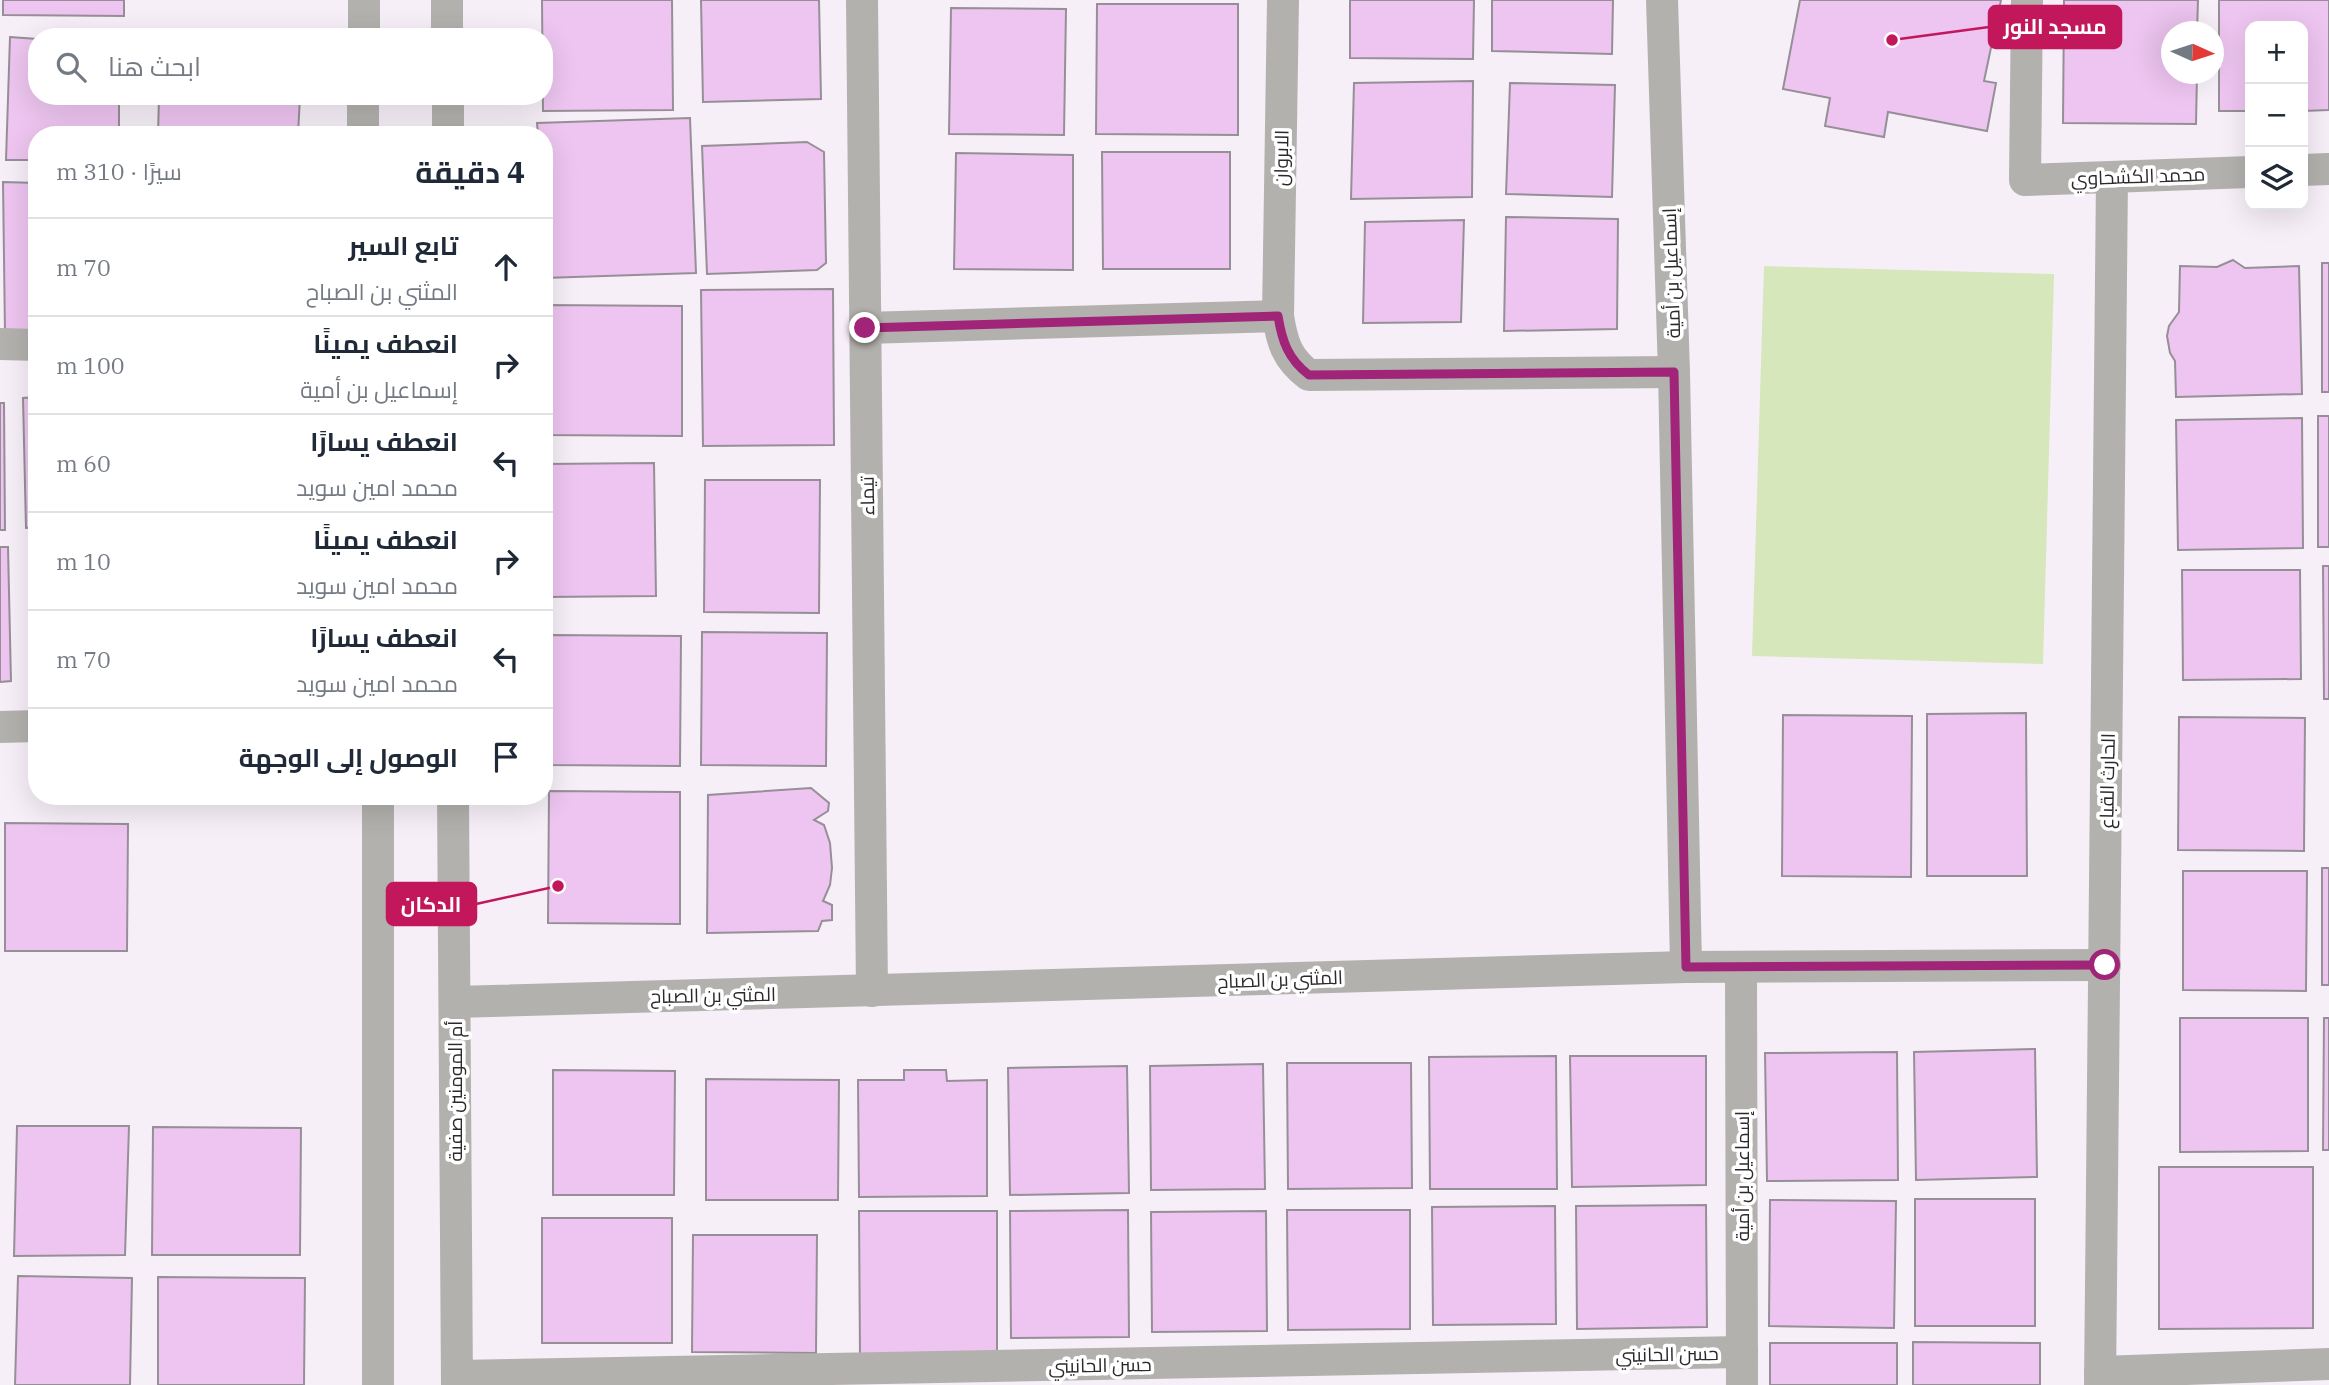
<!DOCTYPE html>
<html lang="ar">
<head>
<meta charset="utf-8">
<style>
  :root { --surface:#fff; --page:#f2f2f3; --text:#1f2937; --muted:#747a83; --line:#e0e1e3 }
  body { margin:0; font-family:"IBM Plex Serif",Cairo,serif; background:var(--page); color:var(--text); direction:rtl }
  .controls { position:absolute; right:21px; top:21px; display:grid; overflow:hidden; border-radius:14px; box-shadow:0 7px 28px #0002 }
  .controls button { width:63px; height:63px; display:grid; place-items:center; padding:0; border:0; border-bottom:2px solid var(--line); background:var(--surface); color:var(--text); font:35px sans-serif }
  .compass { position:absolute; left:2161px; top:21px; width:63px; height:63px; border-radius:50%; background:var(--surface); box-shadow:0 7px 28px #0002; rotate:93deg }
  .stop { position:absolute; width:21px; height:21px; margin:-16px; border:5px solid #a02478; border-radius:50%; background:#fff }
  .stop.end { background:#a02478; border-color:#fff; box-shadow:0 2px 7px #0008 }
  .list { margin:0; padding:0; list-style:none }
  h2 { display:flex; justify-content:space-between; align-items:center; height:91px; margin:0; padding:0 28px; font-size:30px }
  h2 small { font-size:23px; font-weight:400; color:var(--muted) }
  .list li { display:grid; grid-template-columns:46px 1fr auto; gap:21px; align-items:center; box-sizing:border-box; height:98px; padding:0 28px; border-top:2px solid var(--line) }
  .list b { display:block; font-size:26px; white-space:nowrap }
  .list p { margin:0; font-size:23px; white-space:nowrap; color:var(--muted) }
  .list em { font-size:23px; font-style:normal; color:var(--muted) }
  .icon { flex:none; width:38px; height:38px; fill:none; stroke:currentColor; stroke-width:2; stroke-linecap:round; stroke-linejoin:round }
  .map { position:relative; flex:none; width:2329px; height:1385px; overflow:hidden; direction:ltr }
  .search { position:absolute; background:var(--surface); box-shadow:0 7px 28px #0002; left:28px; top:28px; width:525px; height:77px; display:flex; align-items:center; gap:18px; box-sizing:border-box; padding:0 24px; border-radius:28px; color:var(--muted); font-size:26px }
  .panel { position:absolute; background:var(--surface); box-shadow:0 7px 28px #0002; left:28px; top:126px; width:525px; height:679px; border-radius:28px; direction:rtl }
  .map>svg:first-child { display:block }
</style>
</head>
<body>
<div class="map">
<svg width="2329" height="1385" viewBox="0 0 2329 1385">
  <rect width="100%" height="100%" fill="#f7eff8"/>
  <polygon fill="#d5e7bb" points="1764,266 2054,274 2043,664 1752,656"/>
  <g fill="#edc5f0" stroke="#968f97" stroke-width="2">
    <polygon points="3,0 124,0 124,16 3,15"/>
    <polygon points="542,0 672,0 673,110 543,111"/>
    <polygon points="701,0 819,0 821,99 703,102"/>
    <polygon points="1350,0 1474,0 1473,59 1350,58"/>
    <polygon points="1492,0 1613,0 1612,54 1492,51"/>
    <polygon points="1800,0 2001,0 1984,81 1996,83 1987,131 1888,112 1884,137 1825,126 1830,98 1783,89"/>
    <polygon points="2064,0 2198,0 2197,32 2172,32 2172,74 2197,74 2196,124 2063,123"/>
    <polygon points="2219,0 2329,0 2329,110 2303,111 2303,26 2250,26 2250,111 2219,111"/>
    <polygon points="1097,4 1238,4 1238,135 1096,134"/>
    <polygon points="951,8 1066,9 1064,135 949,134"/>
    <polygon points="10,37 37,39 37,96 119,96 119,135 37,135 37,160 6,160"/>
    <polygon points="1473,81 1472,197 1351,199 1354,83"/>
    <polygon points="1510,83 1615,85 1612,197 1506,194"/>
    <polygon points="159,96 300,96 298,135 158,135"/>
    <polygon points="690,118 696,273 544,278 544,135 538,135 537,123"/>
    <polygon points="807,142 824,152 826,263 817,270 707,274 702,146"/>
    <polygon points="1102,152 1230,152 1230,269 1103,269"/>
    <polygon points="956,153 1073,155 1073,270 954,269"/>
    <polygon points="3,182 37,183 37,333 5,333"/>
    <polygon points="1506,217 1618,219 1617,329 1504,331"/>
    <polygon points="1464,220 1461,322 1363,323 1365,222"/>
    <polygon points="2233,260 2245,268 2299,266 2302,394 2176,397 2175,361 2170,353 2167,336 2169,326 2179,312 2180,266 2217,267"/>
    <rect x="2322" y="263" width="7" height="129"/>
    <polygon points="833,289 834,445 703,446 701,290"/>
    <polygon points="544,305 682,306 682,436 544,435"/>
    <polygon points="37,397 37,527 26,528 23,398"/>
    <polygon points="0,403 4,403 5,530 0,530"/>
    <rect x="2318" y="416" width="11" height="131"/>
    <polygon points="2302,418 2303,548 2178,550 2176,420"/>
    <polygon points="654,463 656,596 544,597 544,464"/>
    <polygon points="705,480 820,480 819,613 704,612"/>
    <rect x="29" y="546" width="8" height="136"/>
    <polygon points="0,547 8,547 11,681 0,682"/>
    <polygon points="2323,566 2329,566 2329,699 2324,699"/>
    <polygon points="2182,570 2300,570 2301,679 2183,680"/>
    <polygon points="702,632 827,633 826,766 701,765"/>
    <polygon points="550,635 681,636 680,766 549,765"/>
    <polygon points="2026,713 2027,876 1927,876 1927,714"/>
    <polygon points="1783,715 1912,716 1911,877 1782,876"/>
    <polygon points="2179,717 2305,718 2304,851 2178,850"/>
    <polygon points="811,788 829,803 828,811 814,820 824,825 830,843 832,868 830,885 823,901 832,905 832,920 822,921 818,931 707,933 708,795"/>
    <polygon points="549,791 680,792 680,924 548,923"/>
    <polygon points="5,823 128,824 127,951 5,951"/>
    <rect x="2322" y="868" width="7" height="117"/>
    <polygon points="2183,871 2307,871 2306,991 2183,990"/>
    <polygon points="2180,1018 2308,1018 2308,1151 2180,1152"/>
    <polygon points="2324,1018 2329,1018 2329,1150 2323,1150"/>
    <polygon points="2035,1049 2037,1177 1916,1180 1914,1052"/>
    <polygon points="1897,1052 1898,1180 1767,1181 1765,1053"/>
    <polygon points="1556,1056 1557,1189 1430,1189 1429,1057"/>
    <polygon points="1570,1056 1706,1056 1706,1185 1572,1187"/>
    <polygon points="1287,1063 1411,1063 1412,1188 1288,1189"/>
    <polygon points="1263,1064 1265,1189 1151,1190 1150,1066"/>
    <polygon points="1127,1066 1129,1193 1010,1195 1008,1068"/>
    <polygon points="553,1070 675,1071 674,1195 553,1195"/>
    <polygon points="904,1070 946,1070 947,1081 987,1080 987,1196 859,1197 858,1080 904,1080"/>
    <polygon points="706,1079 839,1080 838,1200 706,1200"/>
    <polygon points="17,1126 129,1126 125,1255 14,1256"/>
    <polygon points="153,1127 301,1128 300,1255 152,1255"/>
    <polygon points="2159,1167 2313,1167 2313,1328 2159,1329"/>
    <rect x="1915" y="1199" width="120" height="127"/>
    <polygon points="1770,1200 1896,1201 1894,1328 1769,1326"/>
    <polygon points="1706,1205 1707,1327 1577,1329 1576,1206"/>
    <polygon points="1555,1206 1556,1324 1433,1325 1432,1207"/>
    <polygon points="1128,1210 1129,1337 1011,1338 1010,1211"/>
    <polygon points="1287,1210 1410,1210 1410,1329 1288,1330"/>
    <polygon points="859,1211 997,1211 997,1357 860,1357"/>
    <polygon points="1266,1211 1267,1331 1152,1332 1151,1212"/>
    <rect x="542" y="1218" width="130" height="125"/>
    <polygon points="693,1235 817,1235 816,1353 692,1352"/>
    <polygon points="18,1276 132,1278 130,1385 15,1385"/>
    <polygon points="158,1277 305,1278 304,1385 158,1385"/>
    <polygon points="1913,1342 2040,1343 2040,1385 1913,1385"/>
    <rect x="1770" y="1343" width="127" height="42"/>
  </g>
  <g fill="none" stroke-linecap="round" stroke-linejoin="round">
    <g stroke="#b3b1ad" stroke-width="32">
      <polyline points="447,0 447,37"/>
      <polyline points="862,0 872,991"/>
      <polyline points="1662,0 1674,372 1686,967"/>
      <polyline points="2027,0 2025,180 2250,172"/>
      <polyline points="364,37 364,0"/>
      <polyline points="448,96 448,135"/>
      <polyline points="363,135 363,96"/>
      <polyline points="2303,170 2329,169"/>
      <polyline points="1278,316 1283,0"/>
      <path d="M 865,328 L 1278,316 C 1282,342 1287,359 1309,375 L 1674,372"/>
      <polyline points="0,344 37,345"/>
      <polyline points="0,727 37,726"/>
      <polyline points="378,796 378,1385"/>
      <polyline points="453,796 457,1385"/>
      <polyline points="1741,968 1742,1385"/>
      <polyline points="455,1002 1686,967 2105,965"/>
      <polyline points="2100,1372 2329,1364"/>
      <polyline points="457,1376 1742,1352"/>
      <polyline points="2100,1385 2112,178"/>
    </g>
  </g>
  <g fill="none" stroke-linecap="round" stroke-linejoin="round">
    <path stroke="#a02478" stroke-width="9" d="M 865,328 L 1278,316 C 1282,341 1288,359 1309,375 L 1674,372 L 1686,967 L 2105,965"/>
  </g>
  <g text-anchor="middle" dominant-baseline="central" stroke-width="7" stroke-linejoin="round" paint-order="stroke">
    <g font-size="19" fill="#2c292c" stroke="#fff">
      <text transform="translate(1281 158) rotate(-89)">الابروان</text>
      <text transform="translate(2138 176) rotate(-2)">محمد الكشحاوي</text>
      <text transform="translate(1671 273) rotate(-92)">إسماعيل بن أمية</text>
      <text transform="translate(867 496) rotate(-91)">تيماء</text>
      <text transform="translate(2107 781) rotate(-89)">الحارث القباع</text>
      <text transform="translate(1280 979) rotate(-2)">المثني بن الصباح</text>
      <text transform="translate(713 995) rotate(-1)">المثني بن الصباح</text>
      <text transform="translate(455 1091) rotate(-90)">أم المومنين صفية</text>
      <text transform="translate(1742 1176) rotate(-90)">إسماعيل بن أمية</text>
      <text transform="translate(1667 1354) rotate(-1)">حسن الحانيني</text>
      <text transform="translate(1100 1365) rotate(-1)">حسن الحانيني</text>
    </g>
  </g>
  <path fill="none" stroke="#c2185b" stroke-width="2.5" d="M1892 40L1989 27M558 886L476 904"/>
  <g fill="#c2185b" stroke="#fff" stroke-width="2.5">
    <circle cx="1892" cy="40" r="7"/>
    <circle cx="558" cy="886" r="7"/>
  </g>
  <g fill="#c2185b" stroke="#c2185b" stroke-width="2.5">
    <rect x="1989" y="6" width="132" height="42" rx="7"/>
    <rect x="387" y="883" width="89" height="42" rx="7"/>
  </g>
  <g font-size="21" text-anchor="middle" font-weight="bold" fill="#fff">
    <text x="2055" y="34">مسجد النور</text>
    <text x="431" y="912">الدكان</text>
  </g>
</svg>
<div class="controls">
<button>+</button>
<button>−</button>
<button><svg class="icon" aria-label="layers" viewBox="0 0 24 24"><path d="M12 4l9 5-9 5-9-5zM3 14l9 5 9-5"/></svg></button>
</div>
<svg class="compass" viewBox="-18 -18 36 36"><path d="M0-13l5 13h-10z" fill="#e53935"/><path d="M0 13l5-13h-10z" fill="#747a83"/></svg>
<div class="stop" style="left:2105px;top:965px"></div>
<div class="stop end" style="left:865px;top:328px"></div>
<div class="search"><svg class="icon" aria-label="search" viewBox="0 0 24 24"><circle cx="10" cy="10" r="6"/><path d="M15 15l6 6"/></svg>ابحث هنا</div>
<section class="panel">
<h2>4 دقيقة<small>سيرًا · 310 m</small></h2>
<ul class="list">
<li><svg class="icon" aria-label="ahead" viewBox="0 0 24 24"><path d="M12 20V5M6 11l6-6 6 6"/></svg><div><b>تابع السير</b><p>المثني بن الصباح</p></div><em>70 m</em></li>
<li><svg class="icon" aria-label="right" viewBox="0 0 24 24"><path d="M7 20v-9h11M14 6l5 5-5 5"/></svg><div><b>انعطف يمينًا</b><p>إسماعيل بن أمية</p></div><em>100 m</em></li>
<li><svg class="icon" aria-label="left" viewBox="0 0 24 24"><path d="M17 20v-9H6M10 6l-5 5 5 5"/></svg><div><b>انعطف يسارًا</b><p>محمد امين سويد</p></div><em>60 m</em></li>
<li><svg class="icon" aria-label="right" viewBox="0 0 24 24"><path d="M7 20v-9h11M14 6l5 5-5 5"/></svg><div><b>انعطف يمينًا</b><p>محمد امين سويد</p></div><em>10 m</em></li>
<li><svg class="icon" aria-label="left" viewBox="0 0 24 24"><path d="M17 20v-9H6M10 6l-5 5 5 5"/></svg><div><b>انعطف يسارًا</b><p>محمد امين سويد</p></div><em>70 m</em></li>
<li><svg class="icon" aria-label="arrive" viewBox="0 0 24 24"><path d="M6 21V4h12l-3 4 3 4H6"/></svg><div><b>الوصول إلى الوجهة</b></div></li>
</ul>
</section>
</div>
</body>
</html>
